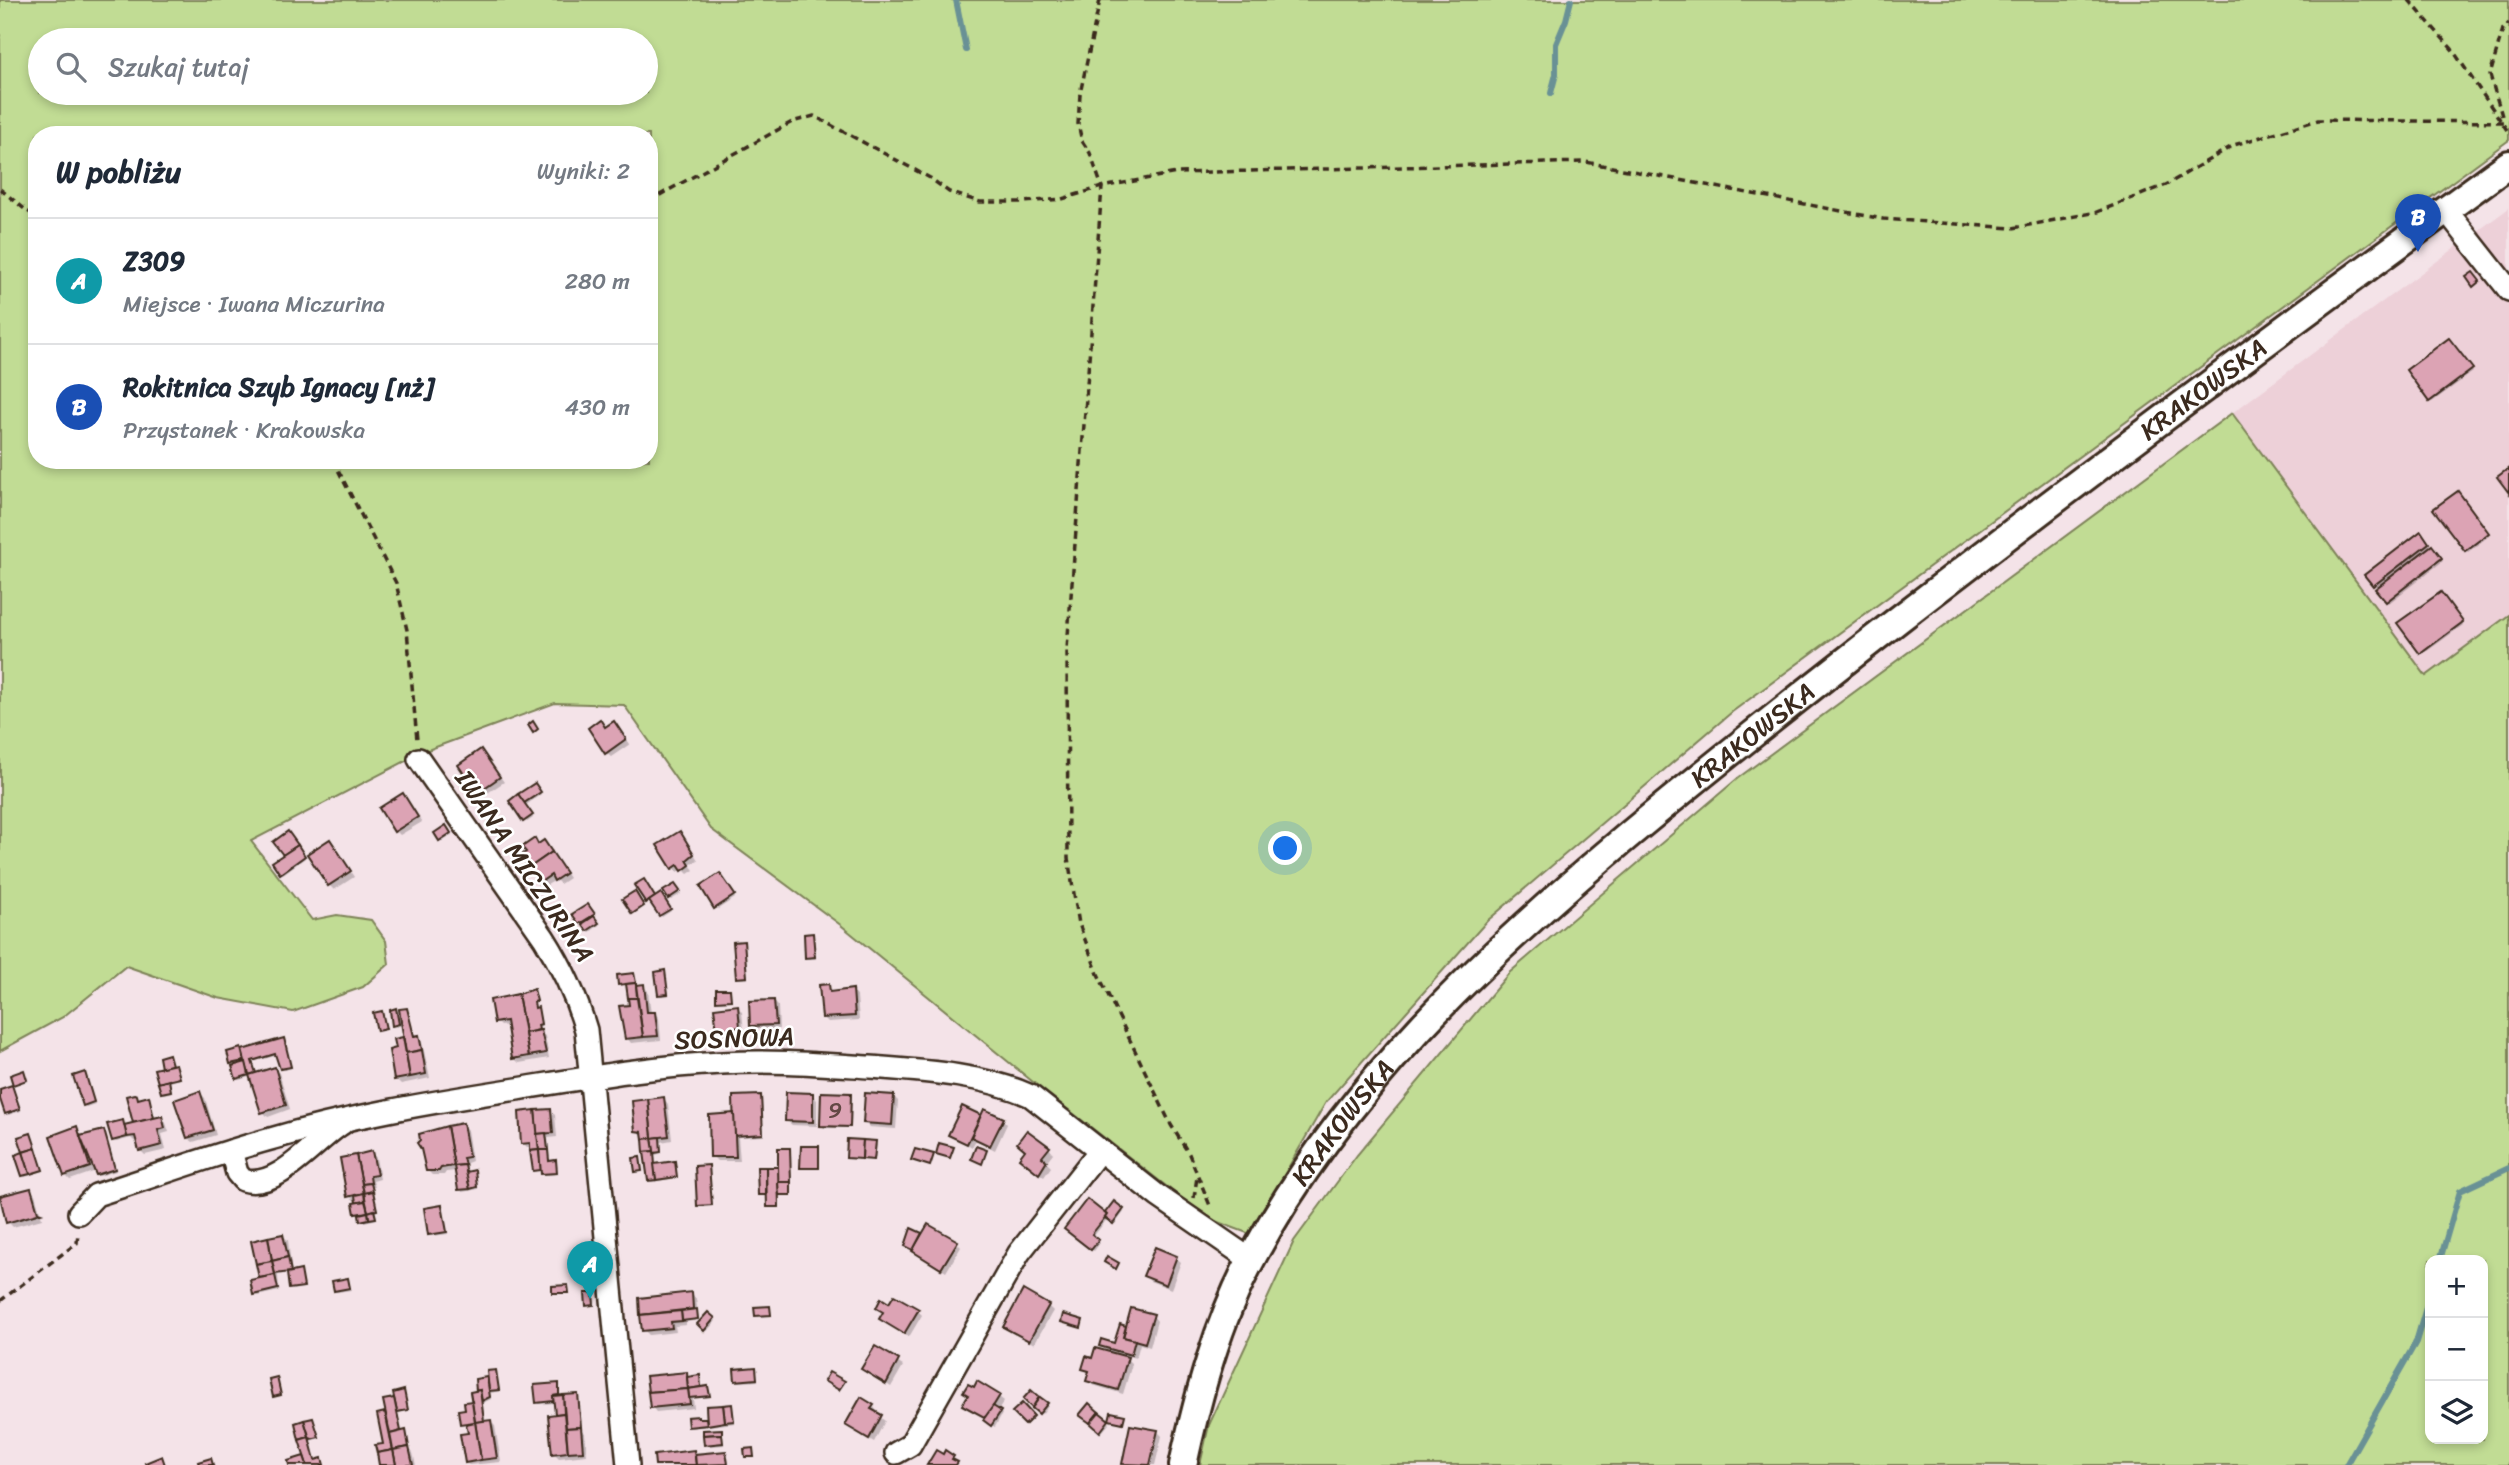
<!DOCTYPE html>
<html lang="pl">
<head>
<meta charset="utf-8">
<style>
  :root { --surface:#fff; --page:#f6f6f7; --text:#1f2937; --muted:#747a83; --line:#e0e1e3; --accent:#d93025 }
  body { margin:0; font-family:Sriracha,sans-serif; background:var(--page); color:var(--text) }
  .controls { position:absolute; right:21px; bottom:21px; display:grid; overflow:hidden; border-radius:14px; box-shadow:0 4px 10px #0003 }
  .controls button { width:63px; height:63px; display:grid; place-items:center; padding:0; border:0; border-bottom:2px solid var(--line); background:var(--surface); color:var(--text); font:35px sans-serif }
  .you { position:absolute; left:1286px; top:849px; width:24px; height:24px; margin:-18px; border:5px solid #fff; border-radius:50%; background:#1a73e8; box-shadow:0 0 0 10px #1a73e833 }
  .badge { display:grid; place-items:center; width:46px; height:46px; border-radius:50%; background:var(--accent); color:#fff; font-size:23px; font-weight:700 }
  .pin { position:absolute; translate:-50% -58px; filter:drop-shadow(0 2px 4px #0008) }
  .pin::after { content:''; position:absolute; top:37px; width:24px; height:21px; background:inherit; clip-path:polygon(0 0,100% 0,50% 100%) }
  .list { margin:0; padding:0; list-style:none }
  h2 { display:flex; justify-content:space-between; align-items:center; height:91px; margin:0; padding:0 28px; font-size:30px }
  h2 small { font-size:23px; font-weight:400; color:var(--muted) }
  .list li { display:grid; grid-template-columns:46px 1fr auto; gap:21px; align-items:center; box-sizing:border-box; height:126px; padding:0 28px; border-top:2px solid var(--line) }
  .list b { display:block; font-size:26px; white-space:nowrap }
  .list p { margin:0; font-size:23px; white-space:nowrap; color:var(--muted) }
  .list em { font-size:23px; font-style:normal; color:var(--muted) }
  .icon { flex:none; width:38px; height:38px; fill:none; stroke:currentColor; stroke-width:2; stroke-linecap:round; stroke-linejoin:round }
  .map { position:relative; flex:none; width:2509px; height:1465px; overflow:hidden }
  .search { position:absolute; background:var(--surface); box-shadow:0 4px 10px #0003; left:28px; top:28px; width:630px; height:77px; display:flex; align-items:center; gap:18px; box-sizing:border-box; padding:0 24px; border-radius:38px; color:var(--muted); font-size:26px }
  .panel { position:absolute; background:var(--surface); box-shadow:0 4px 10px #0003; left:28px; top:126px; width:630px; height:343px; border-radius:28px }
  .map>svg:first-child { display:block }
</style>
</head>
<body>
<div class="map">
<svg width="2509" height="1465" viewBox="0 0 2509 1465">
  <rect width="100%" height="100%" fill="#f4e3e8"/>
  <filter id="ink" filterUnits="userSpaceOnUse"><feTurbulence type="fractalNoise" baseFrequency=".0143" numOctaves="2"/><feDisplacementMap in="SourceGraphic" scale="14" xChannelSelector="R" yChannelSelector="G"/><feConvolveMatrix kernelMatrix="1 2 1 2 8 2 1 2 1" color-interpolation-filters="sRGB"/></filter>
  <g filter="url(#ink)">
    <polygon fill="#edd0d8" points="2509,208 2509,615 2426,676 2232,413"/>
    <g fill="#c1dc94" stroke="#7e8359" stroke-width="2" fill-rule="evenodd">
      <path d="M 0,0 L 2509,0 L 2509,140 L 1732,712 L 1487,921 L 1326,1102 L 1250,1234 L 1207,1218 L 1033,1082 L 842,926 L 711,829 L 624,705 L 555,703 L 425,751 L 251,841 L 312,920 L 337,915 L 371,920 L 386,941 L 389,964 L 363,987 L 293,1012 L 218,998 L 126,966 L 63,1017 L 0,1051 ZM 40,40 L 646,40 L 646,93 L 40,93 ZM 37,135 L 649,135 L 649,460 L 37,460 Z"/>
      <path d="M 2232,413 L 2426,676 L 2509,615 L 2509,1465 L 1200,1465 L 1209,1425 L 1294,1241 L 1357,1155 L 1509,973 L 1738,778 ZM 2483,1260 L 2483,1439 L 2430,1439 L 2430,1260 Z"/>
    </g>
    <g fill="#0003">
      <polygon points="2449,340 2473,372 2432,402 2408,371"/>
      <polygon points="2459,495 2489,536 2468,552 2466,550"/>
      <polygon points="2420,533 2443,561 2389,603 2367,575"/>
      <polygon points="2442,596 2463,625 2423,654 2400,624"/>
      <polygon points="606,728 618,728 630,744 611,757 606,753"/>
      <polygon points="485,756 504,782 483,796 478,792"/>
      <polygon points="534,785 541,794 525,806 533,818 527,822 512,801"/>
      <polygon points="403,795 422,822 400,835 395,830"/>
      <polygon points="448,829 452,835 442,842 440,840"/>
      <polygon points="289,835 305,858 283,874 281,872"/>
      <polygon points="684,838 698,860 690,865 694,870 688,874 683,869 678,872 674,868"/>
      <polygon points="539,845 548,846 569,878 560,884 556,880 545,886 541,882"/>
      <polygon points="334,846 354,877 334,890 329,885"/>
      <polygon points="721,877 735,898 718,909 716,907"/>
      <polygon points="646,883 655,899 662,897 671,911 662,917 651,901 649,903 647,902"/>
      <polygon points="677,888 681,894 671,900 669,898"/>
      <polygon points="590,908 599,925 590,932 580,923"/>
      <polygon points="812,935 816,959 809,959 807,957"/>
      <polygon points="743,943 748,979 739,979 737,977"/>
      <polygon points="665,972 669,995 661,996 660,994"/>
      <polygon points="634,975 637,986 643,986 648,991 651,1014 655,1014 659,1018 661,1040 631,1043 627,1038 630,1007 628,985 619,984"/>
      <polygon points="828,986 833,993 852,991 857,996 859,1020 828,1022 823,1017"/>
      <polygon points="533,991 537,1003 535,1003 536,1009 539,1011 542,1026 538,1026 539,1032 545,1036 549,1058 519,1063 514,1058 508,1025 500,1026 496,1022 517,996"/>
      <polygon points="774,1002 778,1006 779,1029 757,1029 752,1025"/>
      <polygon points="737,1007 742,1012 744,1031 723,1034 718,1029"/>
      <polygon points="396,1010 402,1016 407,1010 409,1012 414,1037 421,1038 430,1078 401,1084 396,1079 398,1049 396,1040 405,1038 403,1025 396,1027 394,1025"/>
      <polygon points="283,1040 292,1068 284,1070 278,1055 252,1062 256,1074 274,1069 279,1073 290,1109 268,1117 263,1112 252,1076 239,1080 237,1078 229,1053"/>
      <polygon points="169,1056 173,1066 177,1068 180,1079 170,1082 172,1092 164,1094 162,1093 164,1069"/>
      <polygon points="86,1076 95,1104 86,1107 84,1105"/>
      <polygon points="12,1087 21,1111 8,1115 0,1091"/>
      <polygon points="200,1093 205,1098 216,1135 193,1142 188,1138"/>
      <polygon points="812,1095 817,1100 817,1126 792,1125 787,1121"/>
      <polygon points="850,1095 852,1096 851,1128 824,1128 822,1126"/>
      <polygon points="136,1097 150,1100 155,1120 162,1118 166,1123 169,1132 162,1134 166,1150 145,1155 140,1150 138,1140 134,1141 131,1138 116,1142 114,1140 122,1121 125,1127 136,1124"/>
      <polygon points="761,1097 764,1136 738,1137 740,1161 717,1161 712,1156 735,1114"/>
      <polygon points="894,1097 898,1101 896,1129 869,1127 865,1123"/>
      <polygon points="664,1099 668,1104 672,1140 661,1142 662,1153 655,1155 655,1166 674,1163 678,1178 651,1182 644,1136 637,1131"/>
      <polygon points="963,1108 982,1118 1003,1120 1007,1124 995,1150 976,1140 972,1147 950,1134"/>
      <polygon points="550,1111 555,1115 557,1137 548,1138 550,1163 557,1164 558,1174 545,1175 543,1171 534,1170 532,1147 528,1148 523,1143"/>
      <polygon points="463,1125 467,1130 472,1161 467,1163 467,1173 476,1174 478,1189 462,1192 456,1171 446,1172 444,1175 432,1175 427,1170"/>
      <polygon points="77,1128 83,1137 103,1132 105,1133 116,1171 99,1176 96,1171 70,1180 65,1175"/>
      <polygon points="31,1135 43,1171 25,1177 23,1175 26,1153"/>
      <polygon points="875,1143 877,1145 875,1161 848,1157"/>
      <polygon points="818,1148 820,1169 804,1169 802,1167"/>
      <polygon points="1049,1148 1053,1153 1046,1162 1051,1167 1044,1177 1026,1163"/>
      <polygon points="790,1150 792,1196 780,1196 780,1208 770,1208 768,1196 760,1194 759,1169 780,1169"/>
      <polygon points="372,1153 376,1158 380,1179 373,1181 375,1187 372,1187 377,1219 364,1222 361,1215 357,1213 358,1200 354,1200 349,1196"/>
      <polygon points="709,1167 713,1206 701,1207 699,1205"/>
      <polygon points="30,1190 35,1194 42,1219 13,1227 8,1222"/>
      <polygon points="1114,1204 1124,1212 1115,1224 1108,1218 1093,1237 1100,1243 1094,1251 1066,1229 1105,1215"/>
      <polygon points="442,1207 448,1234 432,1236 430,1235"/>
      <polygon points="912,1230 923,1236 957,1243 961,1247 946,1272 914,1251"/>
      <polygon points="283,1236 288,1240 292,1274 300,1272 302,1274 304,1288 292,1290 289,1273 278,1275 279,1291 257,1296 255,1294 263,1280 261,1278"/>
      <polygon points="1176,1258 1181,1262 1171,1289 1150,1281 1145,1276"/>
      <polygon points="347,1280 351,1290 337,1292 335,1291"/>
      <polygon points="691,1294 696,1299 699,1320 686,1322 686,1325 675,1326 676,1332 649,1335 644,1330 641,1300"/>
      <polygon points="889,1305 918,1311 922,1315 909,1337 881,1319 884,1314 878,1308"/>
      <polygon points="1048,1306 1053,1311 1034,1344 1005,1326"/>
      <polygon points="770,1307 772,1316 756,1315"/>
      <polygon points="708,1314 716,1321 707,1331 699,1324"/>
      <polygon points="1153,1316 1157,1321 1150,1347 1140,1344 1136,1358 1123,1355 1132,1364 1123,1394 1093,1385 1088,1380 1090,1374 1084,1369 1093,1360 1110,1354 1101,1345 1115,1345 1121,1326 1127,1328"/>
      <polygon points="875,1348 903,1366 891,1387 864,1369"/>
      <polygon points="755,1369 758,1381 739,1382 737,1380"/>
      <polygon points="496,1372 500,1391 490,1393 491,1399 483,1403 485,1422 491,1422 495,1426 501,1462 469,1465 466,1462 470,1434 468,1425 462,1424 478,1392 477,1380 489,1379"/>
      <polygon points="686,1374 690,1379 699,1377 702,1389 708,1388 710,1397 693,1399 694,1408 656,1412 652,1407"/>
      <polygon points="558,1385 560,1397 577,1396 579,1397 582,1428 579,1428 585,1433 587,1455 559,1458 554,1453 555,1403 539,1404 537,1402"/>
      <polygon points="404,1392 409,1411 398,1413 402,1433 407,1434 409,1444 408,1443 408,1447 413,1453 416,1465 381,1465 385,1445 379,1415 387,1413 385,1402 397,1399"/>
      <polygon points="1031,1393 1048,1406 1042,1414 1025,1399"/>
      <polygon points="999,1397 1004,1401 998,1411 1002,1414 995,1427 986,1422 986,1419 969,1409"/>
      <polygon points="731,1406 735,1423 691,1428 689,1426 689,1419 708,1420"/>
      <polygon points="873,1406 877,1411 876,1414 885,1421 874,1442 847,1425"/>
      <polygon points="1089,1406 1110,1423 1102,1432 1082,1415"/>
      <polygon points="313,1420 319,1438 310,1441 316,1462 324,1465 291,1465 290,1462 306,1457 297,1424"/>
      <polygon points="721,1431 724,1445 708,1446 706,1444"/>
      <polygon points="1157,1431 1162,1436 1155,1465 1126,1465 1124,1464"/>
      <polygon points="693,1452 697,1456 726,1453 729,1465 657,1465"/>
    </g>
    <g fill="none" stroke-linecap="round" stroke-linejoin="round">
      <g stroke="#699195" stroke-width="6">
        <polyline points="956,0 966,50"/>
        <polyline points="1551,93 1556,74 1556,44 1566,20 1571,0"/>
        <polyline points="2440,1260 2460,1191 2509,1168"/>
        <polyline points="2346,1465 2416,1342 2430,1294"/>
      </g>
    </g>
    <g fill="#dca3b4" stroke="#3b2a1e" stroke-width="2">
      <polygon points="2473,272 2480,281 2473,287 2466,277"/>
      <polygon points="2449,338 2473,369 2429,402 2406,370"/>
      <polygon points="2509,468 2509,493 2497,477"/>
      <polygon points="2458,491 2489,533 2465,551 2433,509"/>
      <polygon points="2421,531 2429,543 2373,586 2364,575"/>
      <polygon points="2432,545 2442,558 2386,602 2375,589"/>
      <polygon points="2441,592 2463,622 2420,654 2397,623"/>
      <polygon points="600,719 605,727 614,721 626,739 605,754 588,728"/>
      <polygon points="533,721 538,729 533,733 528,725"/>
      <polygon points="481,749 500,777 477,793 458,765"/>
      <polygon points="535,783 541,792 524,803 518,794"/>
      <polygon points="403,793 418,817 394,832 379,808"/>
      <polygon points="518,794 533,815 523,822 509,801"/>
      <polygon points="446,825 451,833 439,841 434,833"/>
      <polygon points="288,831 298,845 283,855 273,842"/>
      <polygon points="680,831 694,854 687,860 690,865 682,871 678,865 672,869 657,845"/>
      <polygon points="535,838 538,844 544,840 552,852 529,868 521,855 526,852 522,847"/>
      <polygon points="330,839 351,871 328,886 307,854"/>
      <polygon points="298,845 305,856 280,874 272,862"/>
      <polygon points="552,852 566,873 554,881 551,875 539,883 529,868"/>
      <polygon points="720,873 735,895 714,909 700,886"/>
      <polygon points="644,879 655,897 646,903 634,885"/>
      <polygon points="675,884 680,891 668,899 663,891"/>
      <polygon points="635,891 644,906 632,914 622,899"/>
      <polygon points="661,893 671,909 659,916 649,901"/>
      <polygon points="588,904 595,914 579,924 572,914"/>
      <polygon points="594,916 599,923 587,931 582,924"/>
      <polygon points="813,933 815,957 805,958 804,934"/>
      <polygon points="744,941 747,977 736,978 733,942"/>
      <polygon points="665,970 668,994 658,995 655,972"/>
      <polygon points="634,973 636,983 618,985 617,975"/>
      <polygon points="636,983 637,998 628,998 626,984"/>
      <polygon points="644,984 647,1012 655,1012 658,1036 643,1037 636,985"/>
      <polygon points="829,984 830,992 853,989 855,1016 822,1018 819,985"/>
      <polygon points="534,989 537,1001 534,1002 535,1008 538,1007 541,1024 538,1025 539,1030 525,1033 518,994"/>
      <polygon points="716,989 730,989 731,1000 716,1001"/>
      <polygon points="518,994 529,1056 512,1059 506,1021 494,1023 490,1000"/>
      <polygon points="628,998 637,998 643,1037 625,1039 619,1006 629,1005"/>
      <polygon points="774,1000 776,1025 750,1026 749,1001"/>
      <polygon points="738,1005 740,1027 717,1030 714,1008"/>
      <polygon points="396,1008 399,1024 392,1026 390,1010"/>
      <polygon points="407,1008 414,1036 419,1035 422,1050 406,1053 399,1009"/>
      <polygon points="382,1011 386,1029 377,1031 373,1013"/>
      <polygon points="541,1030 546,1053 529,1056 525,1033"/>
      <polygon points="403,1037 410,1077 394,1080 389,1050 396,1048 394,1039"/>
      <polygon points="284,1038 291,1067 280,1069 275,1054 252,1061 256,1073 249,1075 242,1050"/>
      <polygon points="241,1048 244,1061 230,1064 227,1052"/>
      <polygon points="422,1050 426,1074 410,1077 406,1053"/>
      <polygon points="169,1054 172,1065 161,1068 159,1057"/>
      <polygon points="246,1062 249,1075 236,1079 232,1066"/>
      <polygon points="176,1064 180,1078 158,1083 154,1069"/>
      <polygon points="275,1067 286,1105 261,1113 249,1075"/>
      <polygon points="24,1070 27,1080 13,1085 10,1075"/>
      <polygon points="85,1072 94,1102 83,1106 73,1076"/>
      <polygon points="169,1080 171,1091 161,1093 158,1083"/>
      <polygon points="12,1085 20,1109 5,1114 0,1099 0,1089"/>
      <polygon points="200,1091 213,1130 187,1138 174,1100"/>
      <polygon points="786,1092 813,1093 813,1122 785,1121"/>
      <polygon points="821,1092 851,1093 850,1127 820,1126"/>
      <polygon points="865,1093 894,1095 892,1125 863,1123"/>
      <polygon points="134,1094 137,1095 138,1099 149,1096 154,1118 133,1123 126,1096"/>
      <polygon points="761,1095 763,1134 734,1136 733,1096"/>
      <polygon points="664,1097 669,1136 652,1138 648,1099"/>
      <polygon points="648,1099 652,1138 643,1139 642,1132 635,1131 632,1101"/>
      <polygon points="962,1106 981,1115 967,1144 948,1135"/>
      <polygon points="551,1109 553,1133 537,1134 535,1110"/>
      <polygon points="984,1109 1004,1118 990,1146 971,1137"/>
      <polygon points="535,1110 539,1150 530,1151 530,1143 521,1144 519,1112"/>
      <polygon points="734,1113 736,1157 710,1157 709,1115"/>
      <polygon points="162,1116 165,1128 158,1130 162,1145 139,1151 135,1136 127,1137 124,1125"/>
      <polygon points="123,1120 127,1137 112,1141 107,1124"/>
      <polygon points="463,1123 469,1157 463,1158 465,1165 454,1166 447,1126"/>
      <polygon points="77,1126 90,1167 64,1176 50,1136"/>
      <polygon points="447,1126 454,1166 441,1168 439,1171 426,1171 421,1149 417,1143 420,1140 419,1134"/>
      <polygon points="104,1130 115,1169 96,1175 80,1136"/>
      <polygon points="1027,1130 1050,1147 1042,1157 1047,1161 1039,1174 1019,1158 1025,1150 1017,1143"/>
      <polygon points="31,1133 36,1148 23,1152 18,1137"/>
      <polygon points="546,1133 548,1150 539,1150 537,1134"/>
      <polygon points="660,1137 661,1152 654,1153 652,1138"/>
      <polygon points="652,1138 654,1151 644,1152 643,1139"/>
      <polygon points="847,1139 863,1140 862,1159 846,1158"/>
      <polygon points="863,1140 876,1141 874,1160 862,1159"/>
      <polygon points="939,1143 954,1147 950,1158 936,1154"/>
      <polygon points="801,1146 819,1146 819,1168 800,1168"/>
      <polygon points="976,1146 987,1150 982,1164 971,1159"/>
      <polygon points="36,1148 43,1170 30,1174 23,1152"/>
      <polygon points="778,1148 790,1148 791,1182 778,1182"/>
      <polygon points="915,1149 934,1154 930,1166 911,1160"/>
      <polygon points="539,1150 541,1170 533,1171 530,1151"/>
      <polygon points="539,1150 548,1150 549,1161 556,1160 557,1173 541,1174"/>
      <polygon points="372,1151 377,1175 370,1176 371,1183 362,1184 356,1155"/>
      <polygon points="654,1151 656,1180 648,1181 644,1152"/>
      <polygon points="23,1152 30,1174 22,1176 15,1155"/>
      <polygon points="356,1155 364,1193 347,1197 340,1158"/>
      <polygon points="640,1157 642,1171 635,1172 633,1158"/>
      <polygon points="675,1161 677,1177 656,1180 654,1164"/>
      <polygon points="465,1165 470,1189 458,1190 454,1166"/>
      <polygon points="709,1165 712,1205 697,1206 695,1166"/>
      <polygon points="757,1167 766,1167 766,1195 758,1195"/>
      <polygon points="766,1167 778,1167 779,1207 767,1207"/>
      <polygon points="475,1170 477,1187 470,1189 466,1172"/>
      <polygon points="778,1182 791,1182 791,1195 779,1195"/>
      <polygon points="371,1183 373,1191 364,1193 362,1184"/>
      <polygon points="31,1188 38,1212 41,1213 6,1223 0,1196"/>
      <polygon points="373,1191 377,1210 368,1212 364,1193"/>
      <polygon points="364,1193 365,1201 356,1203 355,1195"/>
      <polygon points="1087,1199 1107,1215 1092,1234 1099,1240 1091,1250 1064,1229"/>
      <polygon points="365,1201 368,1212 355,1214 353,1203"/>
      <polygon points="1114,1201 1124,1209 1113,1224 1105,1218 1107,1215 1105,1213"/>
      <polygon points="442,1205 447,1232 428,1235 424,1208"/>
      <polygon points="374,1210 376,1218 369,1219 368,1212"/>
      <polygon points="368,1212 369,1219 360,1221 359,1214"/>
      <polygon points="928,1224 958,1241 941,1269 912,1251"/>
      <polygon points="911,1228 922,1233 913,1250 905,1246"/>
      <polygon points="283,1234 288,1257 272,1261 268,1237"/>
      <polygon points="268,1237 272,1261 256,1264 251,1241"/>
      <polygon points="1155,1247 1177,1256 1166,1285 1143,1276"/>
      <polygon points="1107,1256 1119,1263 1116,1269 1104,1262"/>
      <polygon points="288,1257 291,1272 275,1274 272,1261"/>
      <polygon points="272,1261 275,1275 259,1278 256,1264"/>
      <polygon points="301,1270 304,1287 289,1289 287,1273"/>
      <polygon points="275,1275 278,1289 253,1295 250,1280"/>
      <polygon points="348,1278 350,1288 334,1291 332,1281"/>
      <polygon points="568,1285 569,1293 552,1293 552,1286"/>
      <polygon points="1023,1290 1049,1305 1029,1341 1003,1327"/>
      <polygon points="692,1292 693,1309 640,1315 639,1298"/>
      <polygon points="585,1293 593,1293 594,1305 586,1306"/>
      <polygon points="894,1295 919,1309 904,1334 879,1319 883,1312 876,1308 881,1298 889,1303"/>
      <polygon points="770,1306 771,1315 755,1316 754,1307"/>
      <polygon points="1131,1308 1154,1314 1145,1343 1123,1337"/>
      <polygon points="697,1309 698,1319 682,1321 681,1311"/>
      <polygon points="681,1311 682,1321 671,1322 672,1328 642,1331 640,1315"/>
      <polygon points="708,1312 715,1318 704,1331 697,1324"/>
      <polygon points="1063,1314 1083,1320 1081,1328 1061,1322"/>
      <polygon points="1120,1324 1126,1326 1123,1337 1135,1340 1131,1355 1099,1346 1101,1339 1114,1343"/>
      <polygon points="875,1346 899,1360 886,1384 861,1369"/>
      <polygon points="1095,1348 1128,1357 1118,1390 1086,1381 1089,1371 1082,1369 1086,1356 1092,1358"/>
      <polygon points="756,1367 757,1379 735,1381 734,1369"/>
      <polygon points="496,1370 499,1390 489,1391 487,1371"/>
      <polygon points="687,1372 688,1389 648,1392 646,1376"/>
      <polygon points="829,1372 845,1381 839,1390 824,1381"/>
      <polygon points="700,1375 701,1387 688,1389 687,1377"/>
      <polygon points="277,1377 281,1395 273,1397 269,1379"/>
      <polygon points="487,1377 490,1397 482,1401 480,1390 476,1391 475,1379"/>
      <polygon points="977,1381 1000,1395 986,1418 962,1405 968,1395 963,1392 968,1384 974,1387"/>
      <polygon points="559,1383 559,1395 553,1396 554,1401 536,1403 534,1385"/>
      <polygon points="708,1386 710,1396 689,1398 688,1389"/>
      <polygon points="688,1389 690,1404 650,1408 648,1392"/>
      <polygon points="404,1390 408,1410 397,1412 393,1393"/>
      <polygon points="480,1390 484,1421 475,1422 470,1392"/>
      <polygon points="1031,1390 1039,1397 1032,1408 1023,1399"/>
      <polygon points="578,1394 581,1427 566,1428 563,1395"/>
      <polygon points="563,1395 564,1413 555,1414 553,1396"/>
      <polygon points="861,1397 874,1405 871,1409 882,1415 869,1439 845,1425"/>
      <polygon points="1040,1397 1048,1403 1039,1414 1032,1408"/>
      <polygon points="394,1398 401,1431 390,1434 383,1400"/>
      <polygon points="472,1401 475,1422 460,1424 458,1410 465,1409 464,1402"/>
      <polygon points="1022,1403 1034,1416 1025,1425 1012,1412"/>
      <polygon points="1089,1403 1099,1412 1090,1423 1079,1415"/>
      <polygon points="732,1404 734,1421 725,1422 723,1405"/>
      <polygon points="723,1405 725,1422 707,1425 706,1406"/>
      <polygon points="993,1406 1001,1411 991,1426 983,1420"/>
      <polygon points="385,1412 393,1450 377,1453 375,1445 383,1444 377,1414"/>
      <polygon points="1099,1412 1109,1420 1100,1432 1090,1423"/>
      <polygon points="1111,1412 1125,1415 1123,1423 1109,1420"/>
      <polygon points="564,1413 568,1452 552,1454 548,1415"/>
      <polygon points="698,1416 698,1418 706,1418 707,1425 688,1427 687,1417"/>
      <polygon points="313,1418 319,1437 310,1439 304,1420"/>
      <polygon points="304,1420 309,1437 299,1440 295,1423"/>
      <polygon points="491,1420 497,1458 481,1460 475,1422"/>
      <polygon points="475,1422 481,1460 465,1463 460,1434 468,1433 466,1424"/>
      <polygon points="1130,1425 1158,1430 1150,1465 1122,1464"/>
      <polygon points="581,1427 583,1451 568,1452 566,1428"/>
      <polygon points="722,1429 722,1434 703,1435 703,1430"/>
      <polygon points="406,1430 409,1447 393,1450 390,1434"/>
      <polygon points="722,1434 723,1443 704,1445 703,1435"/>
      <polygon points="309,1437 315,1460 322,1458 324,1465 307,1465 299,1440"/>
      <polygon points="409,1447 413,1465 396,1465 393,1450"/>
      <polygon points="753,1448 754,1457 745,1457 744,1449"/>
      <polygon points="393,1450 396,1465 379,1465 377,1453"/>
      <polygon points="694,1450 696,1465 655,1465 654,1455"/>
      <polygon points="936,1450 943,1454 945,1450 954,1456 952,1459 958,1462 956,1465 927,1465"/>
      <polygon points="726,1451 728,1464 696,1465 695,1454"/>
      <polygon points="162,1456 165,1465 146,1465 145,1463"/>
      <polygon points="304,1456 307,1465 289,1465 288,1461"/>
      <polygon points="211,1458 213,1465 199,1465 198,1462"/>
    </g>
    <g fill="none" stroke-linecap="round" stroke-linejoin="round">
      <g stroke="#3b2a1e" stroke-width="26">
        <g id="minor">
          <polyline points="2446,210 2509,290"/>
          <path d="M 419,759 L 544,938 C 563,968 576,996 586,1030 L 628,1465"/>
          <path d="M 231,1151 L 237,1173 L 243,1180 C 278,1191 316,1139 343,1123"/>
          <path d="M 79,1213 L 96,1195 C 153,1177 210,1156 267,1140 C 349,1116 433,1102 517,1089 C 585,1078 653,1066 722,1063 C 771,1060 821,1064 870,1067 C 924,1071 982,1074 1031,1096 L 1158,1196 L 1251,1260"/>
          <polyline points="896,1453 910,1445 1019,1253 1100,1150"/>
        </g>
      </g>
      <g stroke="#3b2a1e" stroke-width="32">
        <g id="major">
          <path id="s1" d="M 1183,1465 C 1198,1395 1218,1321 1252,1258 C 1343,1088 1484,956 1630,834 C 1718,761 1808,690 1898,620 C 2099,465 2304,313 2509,164"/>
        </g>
      </g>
      <g stroke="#3b2a1e" stroke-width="3.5" stroke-dasharray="7 5" stroke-linecap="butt">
        <polyline points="1100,0 1080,94 1078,124 1082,141 1090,153 1102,187 1067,649 1068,858 1079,924 1098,974 1171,1125 1189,1154 1211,1208"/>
        <polyline points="2409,0 2452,49 2509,133"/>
        <polyline points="2502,116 2490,75 2503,29 2509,23"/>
        <polyline points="0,189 27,211 37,216"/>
        <polyline points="649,201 792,122 814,116 930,178 949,192 980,202 1023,202 1062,199 1102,187 1177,173 1586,162 1883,219 2013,228 2097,212 2166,185 2234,145 2318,120 2504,122"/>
        <polyline points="333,460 396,583 407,630 417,740"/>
        <polyline points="1194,1198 1197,1177"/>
        <polyline points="0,1301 77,1243 78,1233"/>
      </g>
      <use href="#minor" stroke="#fff" stroke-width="21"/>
      <use href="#major" stroke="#fff" stroke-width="26"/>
    </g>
  </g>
  <g text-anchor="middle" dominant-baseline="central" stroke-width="5" stroke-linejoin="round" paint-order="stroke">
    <g font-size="23" fill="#634844">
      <text x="835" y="1110">9</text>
    </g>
    <g font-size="26" fill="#3b2a1e" stroke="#fff">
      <text stroke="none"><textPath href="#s1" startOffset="1516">KRAKOWSKA</textPath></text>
      <text stroke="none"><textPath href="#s1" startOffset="948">KRAKOWSKA</textPath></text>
      <text transform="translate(525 866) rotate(56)">IWANA MICZURINA</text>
      <text transform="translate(734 1038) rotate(-2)">SOSNOWA</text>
      <text stroke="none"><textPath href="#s1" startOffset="382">KRAKOWSKA</textPath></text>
    </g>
  </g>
</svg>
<div class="controls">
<button>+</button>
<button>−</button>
<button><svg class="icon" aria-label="layers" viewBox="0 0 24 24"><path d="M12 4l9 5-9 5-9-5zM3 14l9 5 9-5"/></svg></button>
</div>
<div class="you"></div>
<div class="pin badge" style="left:590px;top:1299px;background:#0f9aa8">A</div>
<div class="pin badge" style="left:2418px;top:252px;background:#1a4fb4">B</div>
<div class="search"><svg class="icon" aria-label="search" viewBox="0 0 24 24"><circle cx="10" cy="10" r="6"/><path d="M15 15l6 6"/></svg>Szukaj tutaj</div>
<section class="panel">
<h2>W pobliżu<small>Wyniki: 2</small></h2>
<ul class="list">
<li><span class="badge" style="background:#0f9aa8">A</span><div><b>Z309</b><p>Miejsce · Iwana Miczurina</p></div><em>280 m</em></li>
<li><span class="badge" style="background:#1a4fb4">B</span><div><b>Rokitnica Szyb Ignacy [nż]</b><p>Przystanek · Krakowska</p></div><em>430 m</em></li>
</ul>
</section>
</div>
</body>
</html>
